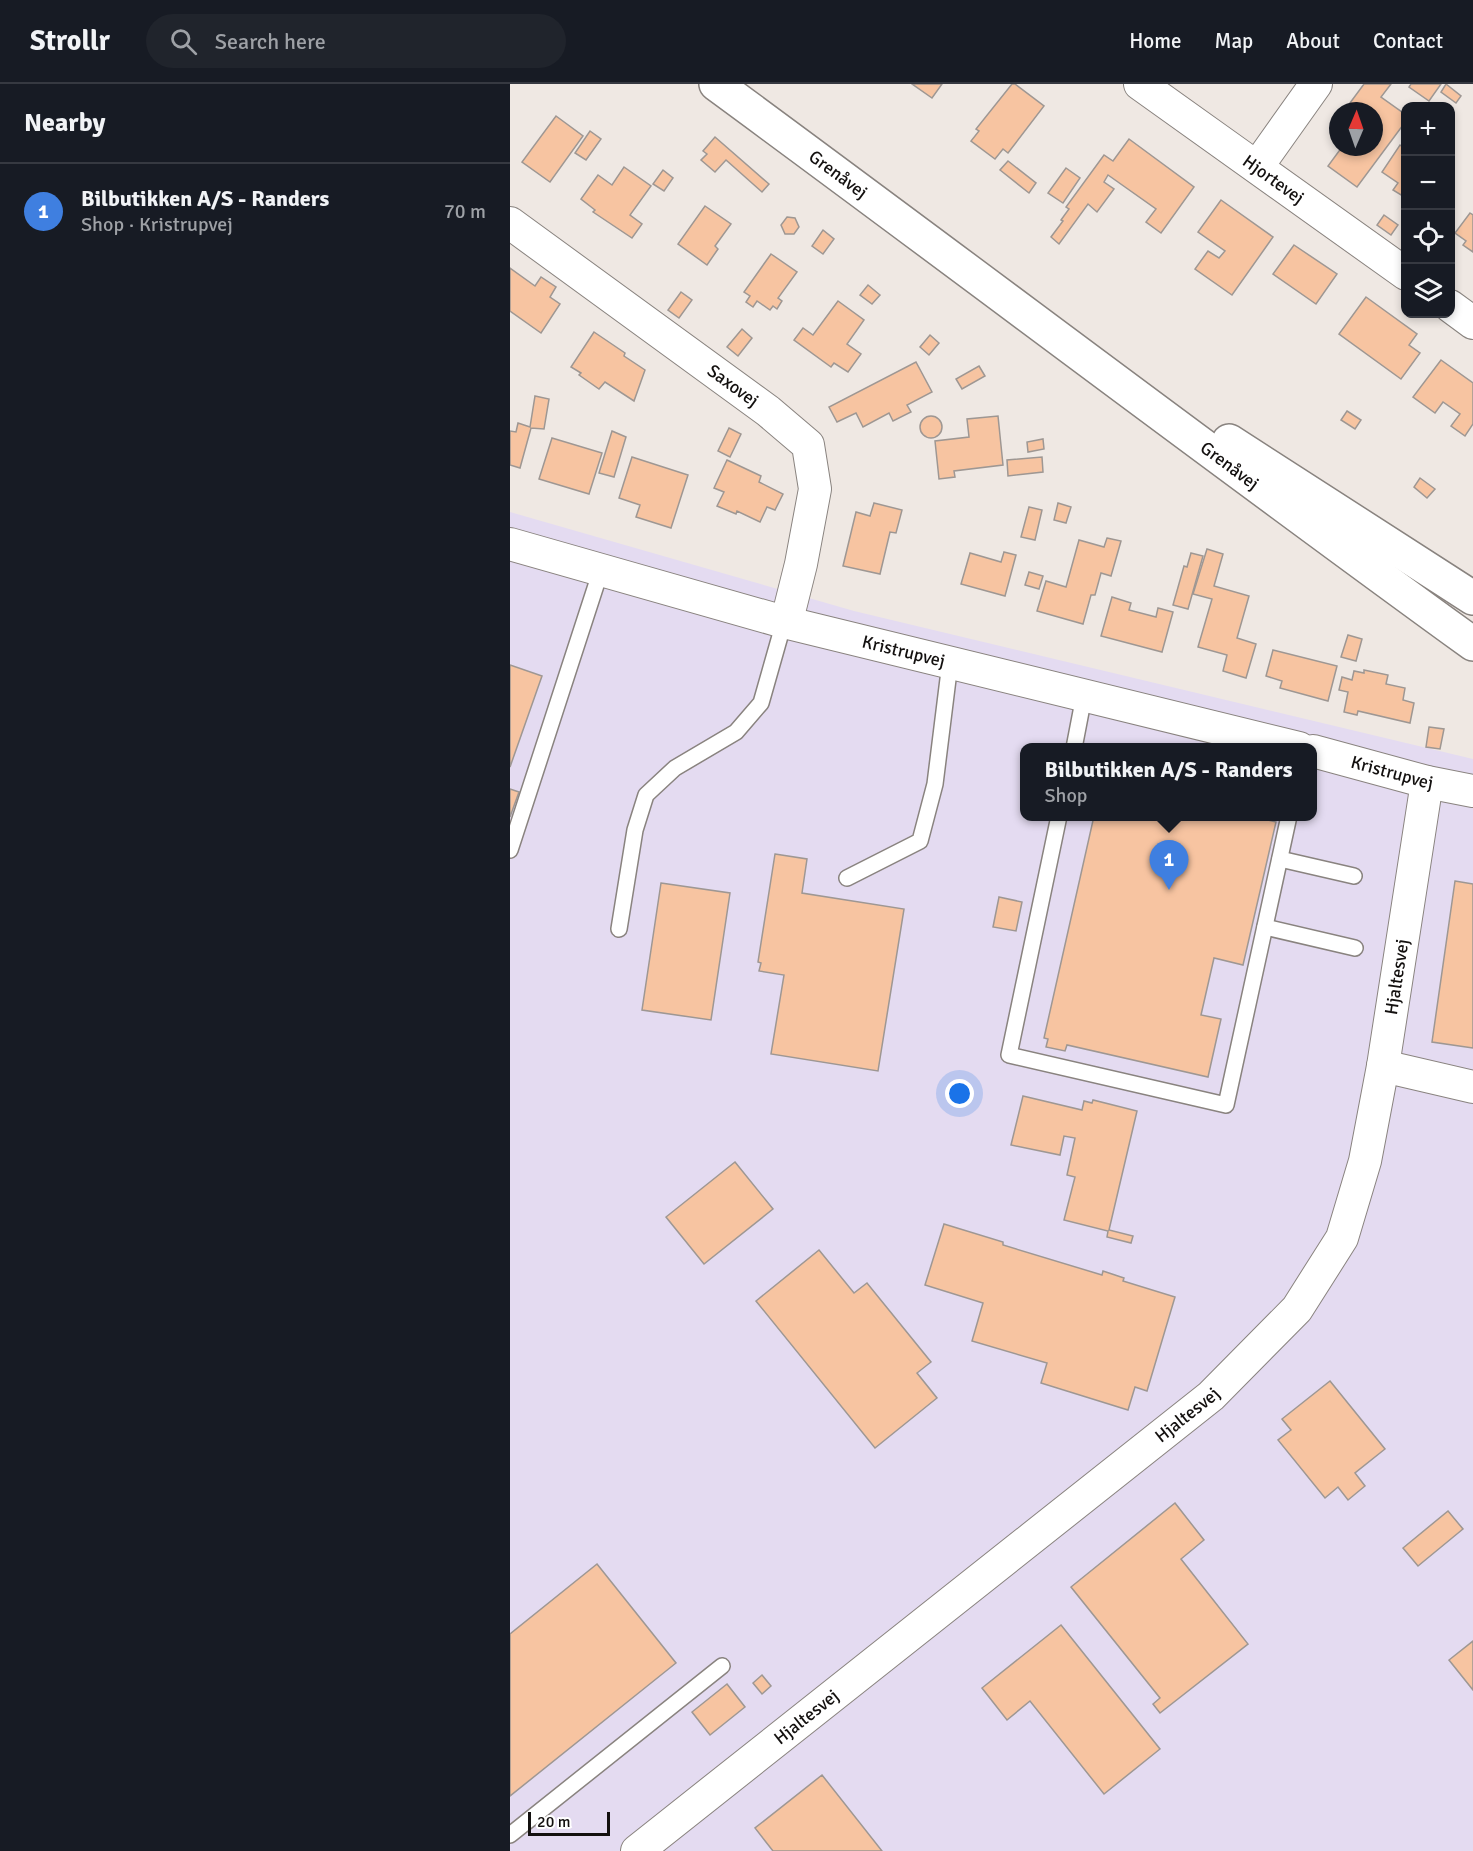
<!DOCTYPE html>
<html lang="en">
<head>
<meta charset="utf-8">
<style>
  :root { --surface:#171b24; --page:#20242c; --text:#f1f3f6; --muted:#9ea1a6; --line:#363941; --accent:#0f766e }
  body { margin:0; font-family:Signika,sans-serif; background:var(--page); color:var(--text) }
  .controls { position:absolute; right:18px; top:18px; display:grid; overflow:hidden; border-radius:12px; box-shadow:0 3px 9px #0003 }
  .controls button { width:54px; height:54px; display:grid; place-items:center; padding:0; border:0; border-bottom:2px solid var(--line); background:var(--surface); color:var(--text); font:30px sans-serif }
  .compass { position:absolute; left:819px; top:18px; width:54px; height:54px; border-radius:50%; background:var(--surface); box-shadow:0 3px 9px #0003; rotate:2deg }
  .scale { position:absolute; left:18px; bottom:15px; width:82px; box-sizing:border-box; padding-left:6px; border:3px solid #13100f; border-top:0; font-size:16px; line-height:21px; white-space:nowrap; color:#13100f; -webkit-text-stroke:4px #fff; paint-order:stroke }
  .you { position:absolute; left:450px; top:1010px; width:21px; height:21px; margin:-15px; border:4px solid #fff; border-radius:50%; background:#1a73e8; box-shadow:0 0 0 9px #1a73e833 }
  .badge { display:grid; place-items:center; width:39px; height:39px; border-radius:50%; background:var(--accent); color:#fff; font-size:20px; font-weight:700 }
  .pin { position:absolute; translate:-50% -50px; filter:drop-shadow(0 2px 3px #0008) }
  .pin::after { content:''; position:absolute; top:32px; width:21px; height:18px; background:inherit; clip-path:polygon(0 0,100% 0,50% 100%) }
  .popup { position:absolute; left:510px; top:659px; width:297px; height:78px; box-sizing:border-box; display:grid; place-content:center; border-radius:12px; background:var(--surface); filter:drop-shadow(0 2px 4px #0005); font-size:20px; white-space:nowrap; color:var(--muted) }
  .popup b { font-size:22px; color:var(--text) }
  .popup::after { content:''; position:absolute; left:50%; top:100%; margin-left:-12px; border:12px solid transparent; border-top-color:var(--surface) }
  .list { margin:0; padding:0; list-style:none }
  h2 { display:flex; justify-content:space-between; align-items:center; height:78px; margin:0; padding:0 24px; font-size:26px }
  h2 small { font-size:20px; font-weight:400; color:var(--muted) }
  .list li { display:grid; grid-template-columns:39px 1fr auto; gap:18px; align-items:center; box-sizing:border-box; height:96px; padding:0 24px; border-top:2px solid var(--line) }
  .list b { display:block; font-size:22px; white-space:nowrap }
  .list p { margin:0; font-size:20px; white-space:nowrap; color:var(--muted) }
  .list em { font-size:20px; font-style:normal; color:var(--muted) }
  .icon { flex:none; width:33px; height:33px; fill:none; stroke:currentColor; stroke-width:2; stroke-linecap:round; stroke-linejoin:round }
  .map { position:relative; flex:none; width:963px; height:1767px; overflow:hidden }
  header { display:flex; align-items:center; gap:36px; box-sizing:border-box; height:84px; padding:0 30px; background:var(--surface); border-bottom:2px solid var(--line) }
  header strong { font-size:28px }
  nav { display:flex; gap:33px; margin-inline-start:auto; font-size:21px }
  .search { width:420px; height:54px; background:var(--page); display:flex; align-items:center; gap:15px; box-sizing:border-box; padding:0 21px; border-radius:33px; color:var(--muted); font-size:22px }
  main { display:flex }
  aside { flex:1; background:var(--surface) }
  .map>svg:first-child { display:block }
</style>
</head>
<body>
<header>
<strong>Strollr</strong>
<div class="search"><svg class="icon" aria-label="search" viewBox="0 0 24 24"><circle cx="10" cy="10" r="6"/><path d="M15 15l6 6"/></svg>Search here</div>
<nav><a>Home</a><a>Map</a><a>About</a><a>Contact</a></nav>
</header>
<main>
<aside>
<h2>Nearby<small></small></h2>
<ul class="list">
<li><span class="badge" style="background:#3f7fe0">1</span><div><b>Bilbutikken A/S - Randers</b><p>Shop · Kristrupvej</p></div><em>70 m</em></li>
</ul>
</aside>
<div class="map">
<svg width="963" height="1767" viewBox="0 0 963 1767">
  <rect width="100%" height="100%" fill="#efe8e3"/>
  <path fill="#e4dbf1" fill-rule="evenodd" d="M 0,428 L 344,527 L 963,675 L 963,1767 L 0,1767 ZM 515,664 L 803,664 L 803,732 L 515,732 Z"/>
  <g fill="#f7c4a1" stroke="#9e9793" stroke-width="1.5">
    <polygon points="402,0 432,0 422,14"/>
    <polygon points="502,0 505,0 534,22 498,69 493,65 485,75 461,57 469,47 466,45"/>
    <polygon points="854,0 881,0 871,13 896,31 896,37 847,103 818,82 832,63 864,63 864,27 837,27 839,24 837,23"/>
    <polygon points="901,0 931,0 919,17 899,3"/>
    <polygon points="936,0 951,12 946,19 931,8"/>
    <polygon points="46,32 73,52 40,98 12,78"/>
    <polygon points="80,47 91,55 76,76 65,69"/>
    <polygon points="205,53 259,100 252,108 216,76 205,88 191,76 197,70 193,67"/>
    <polygon points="619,55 684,103 651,149 636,138 646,125 598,91 594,98 604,105 587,128 578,120 549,160 541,153 553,137 551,136 559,125 556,123 594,71 603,77"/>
    <polygon points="890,61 894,64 896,62 896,114 883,106 888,99 872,88"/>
    <polygon points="498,77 526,99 519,109 490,86"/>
    <polygon points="114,83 141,102 120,131 132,140 122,154 83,128 85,126 71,115 88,91 102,101"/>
    <polygon points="556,84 570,94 553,119 538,109"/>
    <polygon points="153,86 163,94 154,107 143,100"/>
    <polygon points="711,116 763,153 722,211 685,185 698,167 709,174 715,167 688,148"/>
    <polygon points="195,122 221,140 205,162 208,165 197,181 168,160"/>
    <polygon points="960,129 963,131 963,168 953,161 956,157 945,149"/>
    <polygon points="874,131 888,141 881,151 867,141"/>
    <polygon points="277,133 285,134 289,143 284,150 275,150 271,141"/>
    <polygon points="313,146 324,155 313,170 302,162"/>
    <polygon points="784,161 827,190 806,220 763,190"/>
    <polygon points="261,170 287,188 268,214 272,217 267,225 263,222 260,226 247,217 243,223 236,218 240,212 234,208"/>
    <polygon points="0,184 25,202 31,193 46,203 40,213 50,220 31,249 0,227"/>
    <polygon points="358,201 370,211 362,220 350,211"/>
    <polygon points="171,208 182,216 169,234 158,226"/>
    <polygon points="856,213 907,250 899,261 910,269 891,295 829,250"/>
    <polygon points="328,217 354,236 337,260 351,270 338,288 324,279 321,283 284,256 293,244 303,251"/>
    <polygon points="232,245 242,254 228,272 217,263"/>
    <polygon points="84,248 115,269 114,272 135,286 124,317 95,298 89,305 69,291 71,289 61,283"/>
    <polygon points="420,251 429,259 419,271 410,263"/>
    <polygon points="931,276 963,299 963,340 955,352 941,342 950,330 933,318 925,329 903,313"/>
    <polygon points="406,278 422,308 397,321 401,328 383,337 379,329 353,343 346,329 327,338 319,323"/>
    <polygon points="469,282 475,292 452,305 446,295"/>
    <polygon points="25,312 39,315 34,345 21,344 10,384 0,381 0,347 6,348 8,339 20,343"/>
    <polygon points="837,327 851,336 845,345 831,336"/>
    <polygon points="488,332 493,381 444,387 445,393 429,395 425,357 459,353 457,335"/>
    <circle cx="421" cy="343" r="11"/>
    <polygon points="219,344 231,350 220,373 208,367"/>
    <polygon points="102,347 116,353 104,393 89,389"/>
    <polygon points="42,354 92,369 79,410 29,395"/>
    <polygon points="533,355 534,365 518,368 517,358"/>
    <polygon points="122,373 178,391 161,444 126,433 130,421 109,414"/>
    <polygon points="532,373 533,388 498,392 497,376"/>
    <polygon points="217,376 251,392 249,398 273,410 265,426 257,423 250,438 227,427 226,430 207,422 214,408 204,404"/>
    <polygon points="910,394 925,405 917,414 904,403"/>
    <polygon points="364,419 392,426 386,449 380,448 370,490 333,482 346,428 360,432"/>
    <polygon points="548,419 561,423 556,439 544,436"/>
    <polygon points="519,423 532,426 525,456 511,453"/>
    <polygon points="597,454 611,457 601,492 591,489 585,511 581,511 573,540 527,527 536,497 556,503 569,456 594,463"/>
    <polygon points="697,465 713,470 704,502 739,512 727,554 746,560 736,594 713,587 717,571 688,563 702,515 683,510"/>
    <polygon points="494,468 506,471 495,512 451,500 460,469 491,478"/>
    <polygon points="681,469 693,472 678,525 663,521 674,482 677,483"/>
    <polygon points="519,488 533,492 529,505 515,501"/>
    <polygon points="602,513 621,519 619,526 646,533 648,524 663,528 652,568 591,552"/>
    <polygon points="838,551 852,555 846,577 831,573"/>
    <polygon points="763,566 827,582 818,617 770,604 772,597 756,592"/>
    <polygon points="0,581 32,592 0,683"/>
    <polygon points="854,586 878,591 876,600 895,604 893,616 904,619 900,639 848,627 847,631 834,628 838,608 829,606 832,593 842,596 844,587 854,589"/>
    <polygon points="919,643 934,645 930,665 916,663"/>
    <polygon points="0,705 9,708 0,733"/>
    <polygon points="584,732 721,732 733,735 734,732 741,732 766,738 733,881 704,874 691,931 711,935 698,993 557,961 555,967 536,963 538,955 534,954"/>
    <polygon points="265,770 297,775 292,809 394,825 368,987 261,970 274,891 249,887 251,879 248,878"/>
    <polygon points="945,797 963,800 963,964 922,958"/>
    <polygon points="151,799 220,809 201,936 132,926"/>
    <polygon points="489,813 512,818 506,847 483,843"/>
    <polygon points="513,1012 572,1026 574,1017 582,1019 583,1016 627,1027 599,1146 623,1152 621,1159 597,1153 598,1147 554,1136 565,1093 557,1091 565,1054 554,1052 550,1071 501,1061"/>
    <polygon points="225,1078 263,1125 194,1180 156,1133"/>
    <polygon points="434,1140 493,1158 493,1161 592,1191 593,1187 614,1194 613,1197 665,1213 637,1307 625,1303 618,1326 531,1299 537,1279 462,1257 473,1219 415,1201"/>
    <polygon points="309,1166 344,1209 357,1199 421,1278 407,1289 427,1314 365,1364 246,1217"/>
    <polygon points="820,1297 875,1365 845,1389 855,1402 838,1416 828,1403 815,1414 768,1356 781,1346 772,1335"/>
    <polygon points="665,1419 694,1456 671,1475 738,1560 650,1629 643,1620 650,1614 561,1503"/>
    <polygon points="938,1427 953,1445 908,1482 893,1464"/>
    <polygon points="87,1480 166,1579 0,1712 0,1550"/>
    <polygon points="551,1541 650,1665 594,1710 520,1617 497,1636 472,1604"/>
    <polygon points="963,1557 963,1606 939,1576"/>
    <polygon points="252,1591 261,1602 252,1610 243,1599"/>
    <polygon points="217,1600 235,1623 200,1651 182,1628"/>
    <polygon points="312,1691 372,1767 263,1767 245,1744"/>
  </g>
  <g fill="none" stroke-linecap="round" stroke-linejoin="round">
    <g stroke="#89837f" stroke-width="18">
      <g id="service">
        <polyline points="564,664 574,612"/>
        <polyline points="549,732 499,971 716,1021 779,732"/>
        <polyline points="0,766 91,486"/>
        <polyline points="770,775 844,792"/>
        <polyline points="337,794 410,757 425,700 440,579"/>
        <polyline points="755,843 845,864"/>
        <polyline points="109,845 125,746 136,711 165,684 226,648 251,619 274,538"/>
        <polyline points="0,1751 212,1582"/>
      </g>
    </g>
    <g stroke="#89837f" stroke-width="34">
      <g id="minor">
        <path id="s1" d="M 630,0 L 896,190"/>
        <polyline points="747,83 806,0"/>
        <path id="s2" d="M 0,139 L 258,327 L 298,361 L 305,405 L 291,480 L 280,524 L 274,538"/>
        <polyline points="940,222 963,239"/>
        <path id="s3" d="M 0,460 L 274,538 L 789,664"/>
        <path id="s4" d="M 803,667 L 917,698 L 963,707"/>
        <polyline points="873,982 963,1003"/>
        <path id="s5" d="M 127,1767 L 701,1312 L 787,1225 L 832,1154 L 855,1077 L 873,982 L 917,698"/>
      </g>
    </g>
    <g stroke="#89837f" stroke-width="36">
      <g id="tertiary">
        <path id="s6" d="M 206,0 C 459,186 709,376 963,560"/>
        <polyline points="719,357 963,514"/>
      </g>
    </g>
    <use href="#service" stroke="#fff" stroke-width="15"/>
    <use href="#minor" stroke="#fff" stroke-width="32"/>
    <use href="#tertiary" stroke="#fff" stroke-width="33"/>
  </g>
  <g text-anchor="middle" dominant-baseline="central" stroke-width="4.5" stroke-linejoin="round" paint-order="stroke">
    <g font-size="18" fill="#13100f" stroke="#fff">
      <text stroke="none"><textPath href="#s6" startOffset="152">Grenåvej</textPath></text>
      <text stroke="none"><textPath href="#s1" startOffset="164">Hjortevej</textPath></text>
      <text stroke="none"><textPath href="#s2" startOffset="276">Saxovej</textPath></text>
      <text stroke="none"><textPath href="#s6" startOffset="640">Grenåvej</textPath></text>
      <text stroke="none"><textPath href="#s3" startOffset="408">Kristrupvej</textPath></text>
      <text stroke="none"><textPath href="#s4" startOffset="82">Kristrupvej</textPath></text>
      <text stroke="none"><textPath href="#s5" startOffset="1206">Hjaltesvej</textPath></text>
      <text stroke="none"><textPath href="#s5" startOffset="702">Hjaltesvej</textPath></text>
      <text stroke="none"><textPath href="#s5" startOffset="216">Hjaltesvej</textPath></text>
    </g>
  </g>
</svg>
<div class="controls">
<button>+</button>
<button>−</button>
<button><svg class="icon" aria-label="locate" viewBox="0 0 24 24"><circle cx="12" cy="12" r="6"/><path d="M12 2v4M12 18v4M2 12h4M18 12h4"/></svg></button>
<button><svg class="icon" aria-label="layers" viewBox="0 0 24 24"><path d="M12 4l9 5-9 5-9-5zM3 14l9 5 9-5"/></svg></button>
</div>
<svg class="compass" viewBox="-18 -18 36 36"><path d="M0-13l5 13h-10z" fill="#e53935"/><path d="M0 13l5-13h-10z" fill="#9ea1a6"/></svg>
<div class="scale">20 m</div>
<div class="you"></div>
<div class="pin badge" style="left:659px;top:806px;background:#3f7fe0">1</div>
<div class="popup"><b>Bilbutikken A/S - Randers</b>Shop</div>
</div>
</main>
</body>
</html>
